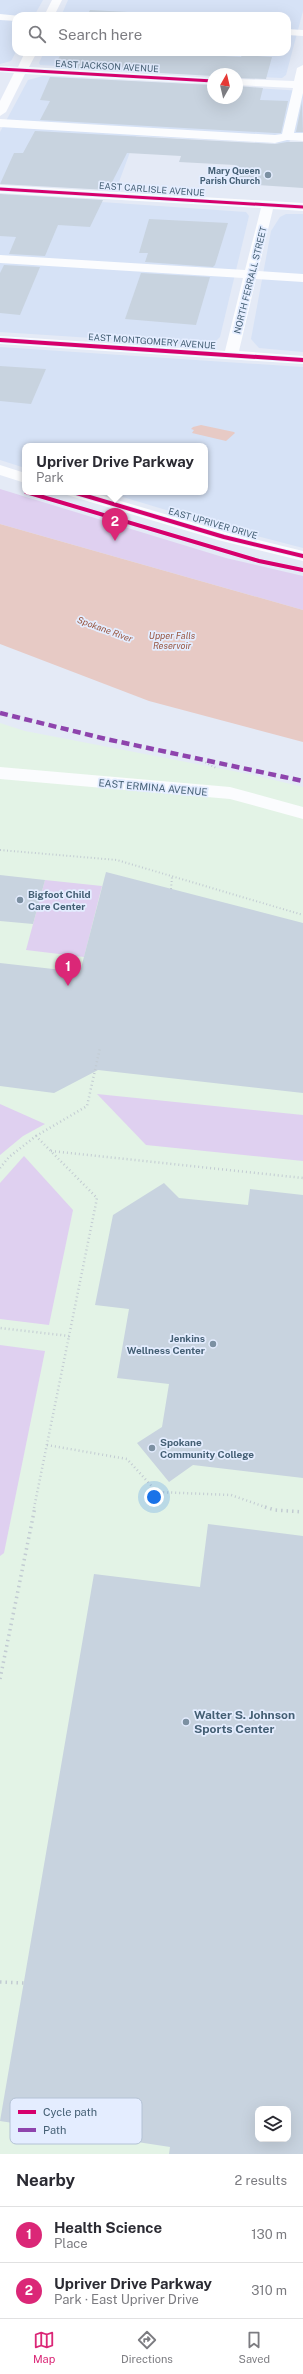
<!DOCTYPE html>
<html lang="en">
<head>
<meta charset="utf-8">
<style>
  :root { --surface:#fff; --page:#f2f2f3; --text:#2b2b33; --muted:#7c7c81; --line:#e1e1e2; --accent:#db2777 }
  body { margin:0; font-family:"Public Sans",sans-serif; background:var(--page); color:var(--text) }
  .controls { position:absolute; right:12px; bottom:12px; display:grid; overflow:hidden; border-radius:8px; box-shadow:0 4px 16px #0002 }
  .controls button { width:36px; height:36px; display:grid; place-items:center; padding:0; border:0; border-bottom:1px solid var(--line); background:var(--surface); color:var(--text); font:20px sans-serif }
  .compass { position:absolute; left:207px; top:68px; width:36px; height:36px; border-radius:50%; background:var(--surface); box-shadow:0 4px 16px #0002; rotate:8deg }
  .you { position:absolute; left:154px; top:1497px; width:14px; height:14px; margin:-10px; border:3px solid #fff; border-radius:50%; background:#1a73e8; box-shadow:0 0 0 6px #1a73e833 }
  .badge { display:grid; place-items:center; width:26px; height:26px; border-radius:50%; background:var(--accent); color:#fff; font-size:13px; font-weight:700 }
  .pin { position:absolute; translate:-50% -33px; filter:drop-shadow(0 1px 2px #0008) }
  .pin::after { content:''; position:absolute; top:21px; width:14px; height:12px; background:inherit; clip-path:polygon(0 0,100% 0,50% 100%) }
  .popup { position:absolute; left:22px; top:443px; width:186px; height:52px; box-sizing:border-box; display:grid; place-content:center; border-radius:8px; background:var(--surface); filter:drop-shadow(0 1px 3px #0005); font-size:13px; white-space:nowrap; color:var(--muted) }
  .popup b { font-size:15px; color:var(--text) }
  .popup::after { content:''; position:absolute; left:50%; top:100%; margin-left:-8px; border:8px solid transparent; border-top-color:var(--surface) }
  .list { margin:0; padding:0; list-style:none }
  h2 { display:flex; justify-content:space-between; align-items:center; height:52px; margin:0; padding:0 16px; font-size:17px }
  h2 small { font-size:13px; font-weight:400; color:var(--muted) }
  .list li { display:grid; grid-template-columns:26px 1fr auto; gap:12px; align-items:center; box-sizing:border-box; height:56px; padding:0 16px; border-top:1px solid var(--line) }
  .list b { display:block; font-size:15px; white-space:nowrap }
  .list p { margin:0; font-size:13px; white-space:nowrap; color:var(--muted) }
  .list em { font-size:13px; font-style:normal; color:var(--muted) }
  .icon { flex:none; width:22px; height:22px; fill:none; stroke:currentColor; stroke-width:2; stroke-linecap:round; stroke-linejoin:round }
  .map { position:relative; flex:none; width:303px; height:2154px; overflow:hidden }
  .search { position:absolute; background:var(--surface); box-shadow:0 4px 16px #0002; left:12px; right:12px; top:12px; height:44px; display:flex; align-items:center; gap:10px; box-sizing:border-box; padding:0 14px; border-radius:12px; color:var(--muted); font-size:15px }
  .sheet { height:164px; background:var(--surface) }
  nav { display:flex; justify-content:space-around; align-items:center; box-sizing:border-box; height:56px; border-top:1px solid var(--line); background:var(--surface); font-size:11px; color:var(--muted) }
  nav a { display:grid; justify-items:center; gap:2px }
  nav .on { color:var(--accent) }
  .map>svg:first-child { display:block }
</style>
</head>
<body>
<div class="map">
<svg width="303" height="2154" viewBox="0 0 303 2154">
  <rect width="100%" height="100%" fill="#e4eaf6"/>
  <g fill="#d6e2f6">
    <polygon points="0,0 43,0 34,16 16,16 16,52 11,61 0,64"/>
    <polygon points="68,0 303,0 303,11 286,75 282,78 237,76 237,74 213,75 40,65 39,63 44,52 287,52 287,16 61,16"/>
    <polygon points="43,76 213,86 213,98 237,98 237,87 303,91 303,141 290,140 289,144 136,136 116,190 0,183 0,132 28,80"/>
    <polygon points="0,195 246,212 249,216 220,337 215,342 200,345 0,332"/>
    <polygon points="286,214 303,214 303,352 259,348 251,339 271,231 280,217"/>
    <polygon points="0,347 303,367 303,548 223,527 106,492 205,492 205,446 25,446 25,468 0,460"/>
  </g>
  <path fill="#e3f3e6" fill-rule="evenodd" d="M 0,723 L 25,731 L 249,774 L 303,787 L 303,2154 L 0,2154 ZM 258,2109 L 288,2109 L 288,2139 L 258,2139 Z"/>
  <g fill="#dfd0f0">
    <polygon points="0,489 226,558 303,576 303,610 0,524"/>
    <polygon points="45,880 102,886 84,957 26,950"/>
    <polygon points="97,1094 303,1115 303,1161 146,1145"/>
    <polygon points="0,1104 45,1124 23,1136 0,1155"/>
    <polygon points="24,1156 73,1210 49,1325 0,1319 0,1183"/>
    <polygon points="0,1345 45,1351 4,1553 0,1556"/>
  </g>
  <g fill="#e7cac5">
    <polygon points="201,425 234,432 235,433 226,441 192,433 194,430 191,429 193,427"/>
    <polygon points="0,524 303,610 303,742 149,701 0,644"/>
  </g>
  <g fill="#c8d3df" fill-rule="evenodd">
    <polygon points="90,10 166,14 165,16 87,16"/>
    <polygon points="62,52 158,52 241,57 242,55 272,57 266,79 237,78 237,74 213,74 213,76 54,67"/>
    <polygon points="50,77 213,85 213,98 237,98 237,86 263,88 260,100 288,101 281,133 275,133 40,120 50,101 40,100"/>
    <polygon points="302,102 303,132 296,132"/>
    <polygon points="35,131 275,144 287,142 303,142 303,188 230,183 235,165 179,162 181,156 127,153 108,190 0,184 14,153 23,153"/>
    <polygon points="0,194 103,200 90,227 58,225 45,256 9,254 16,237 0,236"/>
    <polygon points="149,219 228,223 215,265 213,267 145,262 148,253 139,253"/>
    <polygon points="4,265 40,267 20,315 0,313 0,273"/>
    <polygon points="141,273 210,277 196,325 125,319"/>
    <polygon points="0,366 46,369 31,404 0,401"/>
    <polygon points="106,872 303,923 303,1093 98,1070 54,1093 0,1086 0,963 80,972"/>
    <polygon points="0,875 45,880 33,924 0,921"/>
    <polygon points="164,1183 179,1198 248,1205 250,1189 303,1195 303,1478 193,1465 169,1482 137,1443 162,1427 169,1384 117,1378 129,1309 95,1305 113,1215"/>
    <path d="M 208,1524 L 303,1536 L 303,2154 L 169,2154 L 170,2147 L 0,2121 L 94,1574 L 200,1587 ZM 258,2109 L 288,2109 L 288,2139 L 258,2139 Z"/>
  </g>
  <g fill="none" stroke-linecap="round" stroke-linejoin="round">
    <g stroke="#c2cbd2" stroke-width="2" stroke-dasharray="1 2.5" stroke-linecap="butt">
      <polyline points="199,759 216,768"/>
      <polyline points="0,850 117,860 303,915"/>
      <polyline points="171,889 172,877"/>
    </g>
    <g stroke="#c2cbd2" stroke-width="2.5" stroke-dasharray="1 3" stroke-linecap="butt">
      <polyline points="36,1136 87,1106 100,1048"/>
      <polyline points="51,1151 303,1178"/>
      <polyline points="0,1168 9,1157 36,1136 97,1198 69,1336 0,1328"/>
      <polyline points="47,1445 127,1459 157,1492 231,1495 268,1508"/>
      <polyline points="34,1508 69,1336"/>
    </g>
    <g stroke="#c2cbd2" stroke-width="3.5" stroke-dasharray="1.5 4" stroke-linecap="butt">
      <polyline points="265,1507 275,1510 303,1512"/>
      <polyline points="0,1679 35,1507"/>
      <polyline points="0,1982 25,1983"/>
    </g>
    <g fill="#fbfcfe" fill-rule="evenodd">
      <polygon points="52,0 62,0 54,16 44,16"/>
      <polygon points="0,14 20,16 16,16 16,21 0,20"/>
      <polygon points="287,29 303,30 303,36 287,35"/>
      <polygon points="25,52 37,52 29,67 213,78 213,84 25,74 6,112 0,116 0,101 14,73 0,72 0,66 18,67"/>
      <polygon points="303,65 303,93 294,133 303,133 303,141 287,140 275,143 0,127 0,119 275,135 282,134 293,88 237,85 237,79 294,81 297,68"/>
      <polygon points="0,185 303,203 303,211 273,209 258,271 303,274 303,282 256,279 239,351 303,356 303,364 0,344 0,336 225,351 243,278 0,263 0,255 245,270 261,208 0,193"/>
      <polygon points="0,465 25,473 25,483 0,475"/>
      <polygon points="65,492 90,492 229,533 303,551 303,561 218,540 67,495"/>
      <polygon points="0,767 230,787 303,807 303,819 230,799 0,779"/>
    </g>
    <polyline stroke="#8e44ad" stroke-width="4.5" stroke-dasharray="8 4.5" stroke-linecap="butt" points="0,713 106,739 303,781"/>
    <g stroke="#e4edff" stroke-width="4.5">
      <g id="cycleway-far1">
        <polyline points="0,69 213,81"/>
        <polyline points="0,189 303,207"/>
      </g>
    </g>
    <g stroke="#e4edff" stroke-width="5.5">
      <g id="cycleway">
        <polyline points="0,340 303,360"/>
        <polyline points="26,492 259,561 303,570"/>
        <polyline points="73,492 224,537 303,556"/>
      </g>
    </g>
    <use href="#cycleway-far1" stroke="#d6006c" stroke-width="3"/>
    <use href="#cycleway" stroke="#d6006c" stroke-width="4"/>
  </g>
  <g fill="#7c90a2" stroke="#e4edff" stroke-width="1.5">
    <circle cx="268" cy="175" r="4"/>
    <circle cx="20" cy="900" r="4"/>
    <circle cx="213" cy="1344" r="4"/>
    <circle cx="152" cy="1448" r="4"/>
    <circle cx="186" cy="1722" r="4"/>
  </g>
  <g text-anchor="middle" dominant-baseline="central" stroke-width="3.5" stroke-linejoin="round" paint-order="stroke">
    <g font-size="9" fill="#445f74" stroke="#e4edff">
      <text transform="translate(107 66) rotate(3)">EAST JACKSON AVENUE</text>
      <text transform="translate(152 189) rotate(4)">EAST CARLISLE AVENUE</text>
      <text transform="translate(250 280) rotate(-76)">NORTH FERRALL STREET</text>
      <text transform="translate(152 341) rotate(4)">EAST MONTGOMERY AVENUE</text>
      <text transform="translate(213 523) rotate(16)">EAST UPRIVER DRIVE</text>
    </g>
    <g font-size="9" font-weight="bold" fill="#445f74" stroke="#e4edff" text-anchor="end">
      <text x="260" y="170">Mary Queen<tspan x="260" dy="10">Parish Church</tspan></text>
    </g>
    <g font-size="9" font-style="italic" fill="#985640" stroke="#e4edff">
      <text transform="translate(105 629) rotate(20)">Spokane River</text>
      <text x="172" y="635">Upper Falls<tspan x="172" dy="10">Reservoir</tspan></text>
    </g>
    <g font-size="10" fill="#445f74" stroke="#e4edff">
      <text transform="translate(153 787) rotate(5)">EAST ERMINA AVENUE</text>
    </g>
    <g font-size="10" font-weight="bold" fill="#445f74" stroke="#e4edff" text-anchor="start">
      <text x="28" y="894">Bigfoot Child<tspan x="28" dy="12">Care Center</tspan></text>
      <text x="205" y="1338" text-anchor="end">Jenkins<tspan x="205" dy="12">Wellness Center</tspan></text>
      <text x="160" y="1442">Spokane<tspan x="160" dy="12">Community College</tspan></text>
    </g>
    <g font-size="12" font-weight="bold" fill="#445f74" stroke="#e4edff" text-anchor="start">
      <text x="194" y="1715">Walter S. Johnson<tspan x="194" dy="14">Sports Center</tspan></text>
    </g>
  </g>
  <rect x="10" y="2098" width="132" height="46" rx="6" fill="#e4edff" stroke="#b4c2d5" stroke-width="1"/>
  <rect x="18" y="2110" width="18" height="4" fill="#d6006c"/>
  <rect x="18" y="2128" width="18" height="4" fill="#8e44ad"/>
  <g font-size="11" fill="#445f74">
    <text x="43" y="2116">Cycle path</text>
    <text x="43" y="2134">Path</text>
  </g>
</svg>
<div class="controls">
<button><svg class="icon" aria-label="layers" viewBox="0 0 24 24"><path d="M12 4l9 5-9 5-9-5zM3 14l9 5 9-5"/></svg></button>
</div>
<svg class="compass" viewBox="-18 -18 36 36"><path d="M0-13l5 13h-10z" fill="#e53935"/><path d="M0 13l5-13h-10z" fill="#7c7c81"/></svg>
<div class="you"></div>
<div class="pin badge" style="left:68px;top:986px">1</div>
<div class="pin badge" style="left:115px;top:541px">2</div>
<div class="popup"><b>Upriver Drive Parkway</b>Park</div>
<div class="search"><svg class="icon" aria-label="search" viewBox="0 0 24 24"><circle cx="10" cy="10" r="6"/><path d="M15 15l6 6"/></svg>Search here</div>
</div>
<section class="sheet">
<h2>Nearby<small>2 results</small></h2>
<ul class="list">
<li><span class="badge">1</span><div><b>Health Science</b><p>Place</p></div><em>130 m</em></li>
<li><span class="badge">2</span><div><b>Upriver Drive Parkway</b><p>Park · East Upriver Drive</p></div><em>310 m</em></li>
</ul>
</section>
<nav>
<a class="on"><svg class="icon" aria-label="map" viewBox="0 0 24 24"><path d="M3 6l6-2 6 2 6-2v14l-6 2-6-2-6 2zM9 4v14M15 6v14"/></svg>Map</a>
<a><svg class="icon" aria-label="directions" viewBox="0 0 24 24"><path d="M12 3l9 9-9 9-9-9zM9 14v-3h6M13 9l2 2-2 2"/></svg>Directions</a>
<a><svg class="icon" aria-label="saved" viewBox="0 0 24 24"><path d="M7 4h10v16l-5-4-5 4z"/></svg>Saved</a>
</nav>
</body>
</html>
